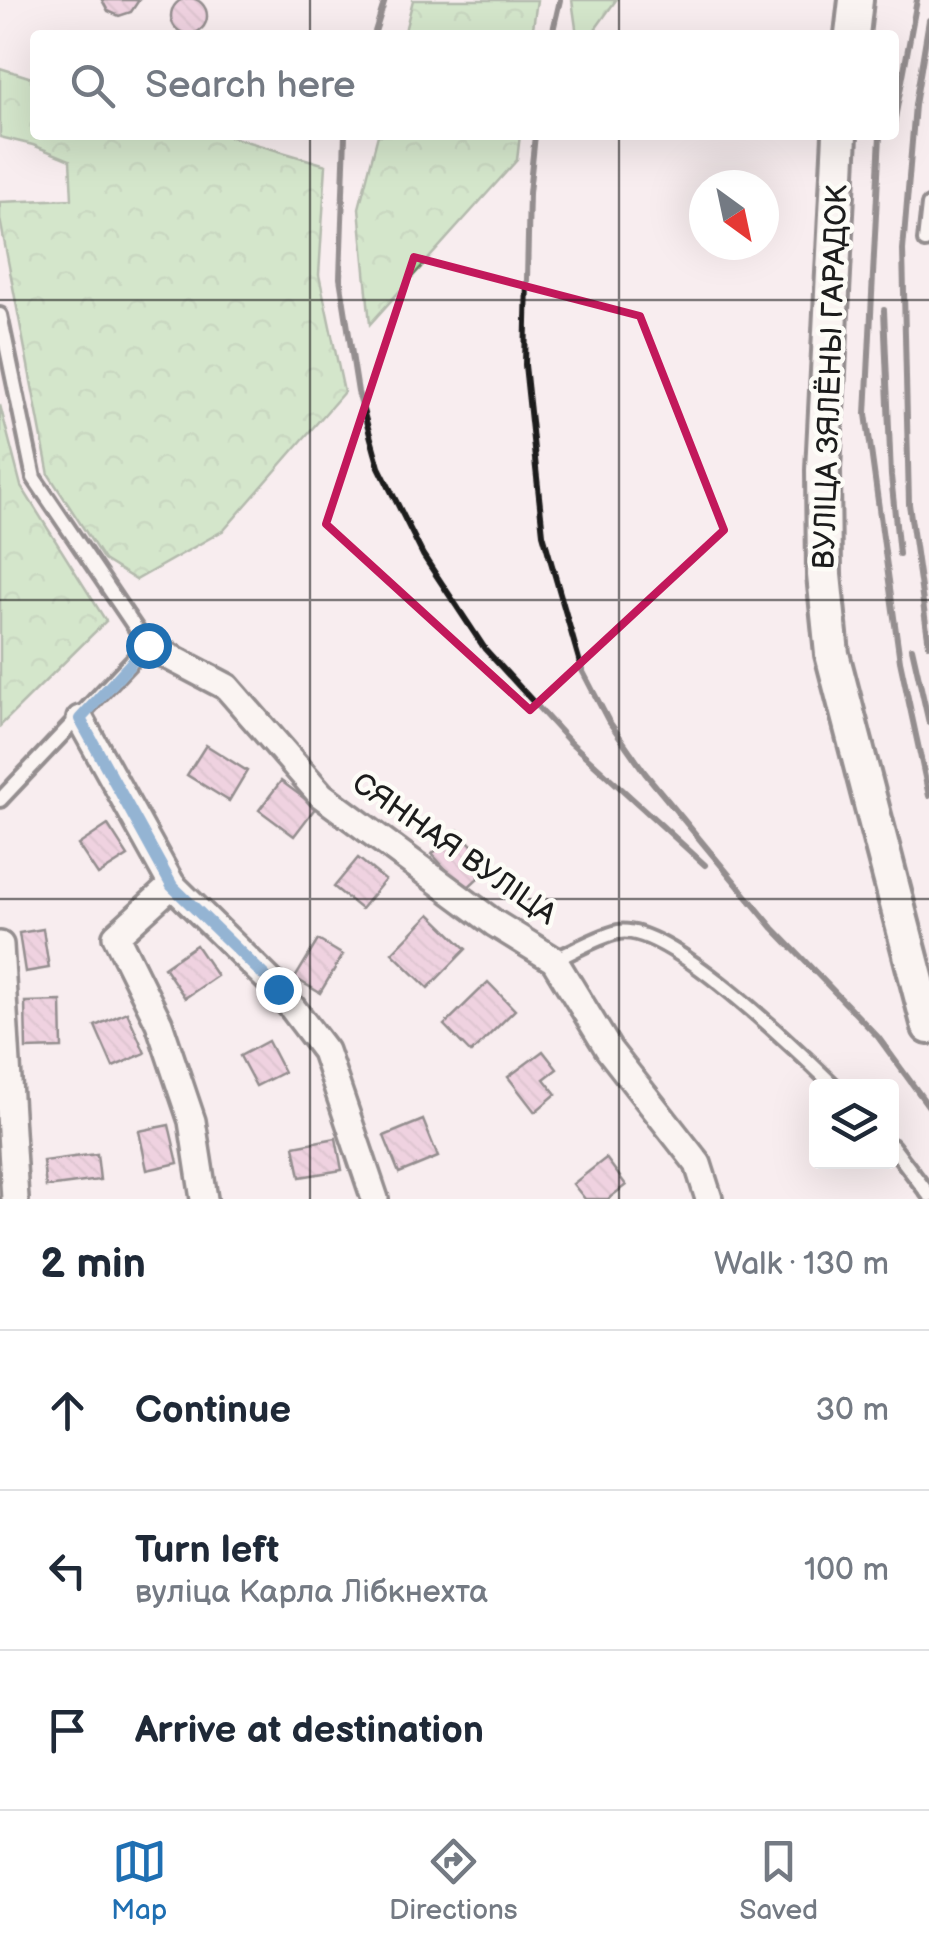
<!DOCTYPE html>
<html lang="en">
<head>
<meta charset="utf-8">
<style>
  :root { --surface:#fff; --page:#f2f2f3; --text:#1f2937; --muted:#747a83; --line:#e0e1e3; --accent:#1f6fb2 }
  body { margin:0; font-family:"Balsamiq Sans",sans-serif; background:var(--page); color:var(--text) }
  .controls { position:absolute; right:30px; bottom:30px; display:grid; overflow:hidden; border-radius:10px; box-shadow:0 10px 40px #0002 }
  .controls button { width:90px; height:90px; display:grid; place-items:center; padding:0; border:0; border-bottom:2px solid var(--line); background:var(--surface); color:var(--text); font:50px sans-serif }
  .compass { position:absolute; left:689px; top:170px; width:90px; height:90px; border-radius:50%; background:var(--surface); box-shadow:0 10px 40px #0002; rotate:147deg }
  .stop { position:absolute; width:30px; height:30px; margin:-22px; border:8px solid #1f6fb2; border-radius:50%; background:#fff }
  .stop.end { background:#1f6fb2; border-color:#fff; box-shadow:0 2px 10px #0008 }
  .list { margin:0; padding:0; list-style:none }
  h2 { display:flex; justify-content:space-between; align-items:center; height:130px; margin:0; padding:0 40px; font-size:42px }
  h2 small { font-size:32px; font-weight:400; color:var(--muted) }
  .list li { display:grid; grid-template-columns:65px 1fr auto; gap:30px; align-items:center; box-sizing:border-box; height:160px; padding:0 40px; border-top:2px solid var(--line) }
  .list b { display:block; font-size:38px; white-space:nowrap }
  .list p { margin:0; font-size:32px; white-space:nowrap; color:var(--muted) }
  .list em { font-size:32px; font-style:normal; color:var(--muted) }
  .icon { flex:none; width:55px; height:55px; fill:none; stroke:currentColor; stroke-width:2; stroke-linecap:round; stroke-linejoin:round }
  .map { position:relative; flex:none; width:929px; height:1199px; overflow:hidden }
  .search { position:absolute; background:var(--surface); box-shadow:0 10px 40px #0002; left:30px; right:30px; top:30px; height:110px; display:flex; align-items:center; gap:25px; box-sizing:border-box; padding:0 35px; border-radius:10px; color:var(--muted); font-size:38px }
  .sheet { height:610px; background:var(--surface) }
  nav { display:flex; justify-content:space-around; align-items:center; box-sizing:border-box; height:140px; border-top:2px solid var(--line); background:var(--surface); font-size:28px; color:var(--muted) }
  nav a { display:grid; justify-items:center; gap:5px }
  nav .on { color:var(--accent) }
  .map>svg:first-child { display:block }
</style>
</head>
<body>
<div class="map">
<svg width="929" height="1199" viewBox="0 0 929 1199">
  <defs>
    <pattern id="forest-crowns" width="20" height="18" patternUnits="userSpaceOnUse" patternTransform="scale(2.5)"><rect width="20" height="18" fill="#a9dea1"/><path d="M2 6a3 3 0 1 1 6 0M12 15a3 3 0 1 1 6 0" fill="none" stroke="#91be8a"/></pattern>
    <pattern id="building-back-hatch" width="6" height="6" patternUnits="userSpaceOnUse" patternTransform="scale(2.5)"><rect width="6" height="6" fill="#e4b1ce"/><path d="M-1 5l2 2M0 0l6 6M5-1l2 2" fill="none" stroke="#c398b0"/></pattern>
  </defs>
  <rect width="100%" height="100%" fill="#f8edef"/>
  <filter id="ink" filterUnits="userSpaceOnUse"><feTurbulence type="fractalNoise" baseFrequency=".01" numOctaves="2"/><feDisplacementMap in="SourceGraphic" scale="20" xChannelSelector="R" yChannelSelector="G"/><feConvolveMatrix kernelMatrix="1 2 1 2 8 2 1 2 1" color-interpolation-filters="sRGB"/></filter>
  <g filter="url(#ink)">
    <g fill="url(#forest-crowns)" stroke="#627d5e" stroke-width="2.5">
      <polygon points="413,0 537,0 532,35 404,35"/>
      <polygon points="572,0 616,0 591,35 577,35"/>
      <polygon points="0,68 35,79 35,135 225,135 326,165 319,275 344,392 224,530 136,580 104,560 49,475 0,219 0,202 72,199 70,160 33,145 0,137"/>
      <polygon points="378,135 520,135 517,160 370,324 359,208"/>
      <polygon points="0,405 21,486 106,621 0,726"/>
    </g>
    <g fill="url(#building-back-hatch)" stroke="#1c1c1c" stroke-width="2.5">
      <circle cx="189" cy="16" r="18"/>
      <polygon points="102,0 139,0 131,12 119,16 108,11"/>
      <polygon points="206,745 247,771 229,801 187,775"/>
      <polygon points="281,781 316,807 294,836 259,810"/>
      <polygon points="108,825 128,856 98,875 78,845"/>
      <polygon points="458,830 491,866 465,890 432,854"/>
      <polygon points="358,858 385,880 361,909 334,887"/>
      <polygon points="430,914 466,949 428,988 392,953"/>
      <polygon points="43,929 49,968 25,972 19,933"/>
      <polygon points="318,940 343,955 320,993 295,978"/>
      <polygon points="196,945 217,976 185,998 164,967"/>
      <polygon points="488,982 515,1010 471,1053 444,1025"/>
      <polygon points="61,1001 62,1048 26,1049 25,1002"/>
      <polygon points="127,1012 145,1053 113,1067 95,1026"/>
      <polygon points="268,1041 284,1072 256,1086 240,1056"/>
      <polygon points="543,1051 557,1069 544,1079 556,1094 535,1112 508,1077"/>
      <polygon points="423,1120 438,1157 399,1173 384,1136"/>
      <polygon points="169,1125 178,1163 147,1170 139,1131"/>
      <polygon points="336,1138 342,1170 300,1177 294,1146"/>
      <polygon points="97,1154 100,1180 46,1187 43,1161"/>
      <polygon points="606,1158 626,1185 608,1199 585,1199 573,1184"/>
    </g>
    <g fill="none" stroke-linecap="round" stroke-linejoin="round">
      <g stroke="#1c1c1c" stroke-width="20">
        <g id="service">
          <polyline points="925,241 929,205"/>
          <polyline points="0,315 34,478 147,645 0,800"/>
          <path d="M 554,960 C 574,951 597,937 618,932 C 667,922 799,1052 834,1086"/>
          <polyline points="892,1146 929,1195"/>
        </g>
      </g>
      <g stroke="#1c1c1c" stroke-width="32">
        <g id="minor">
          <polyline points="147,645 227,687 321,795 494,923 554,960 609,1050 698,1164 709,1199"/>
          <polyline points="80,719 172,885 278,989 325,1051 375,1199"/>
          <polyline points="172,885 116,936 159,1023 192,1121 204,1199"/>
          <polyline points="0,945 15,1199"/>
        </g>
      </g>
      <g stroke="#1c1c1c" stroke-width="40">
        <g id="tertiary">
          <polyline points="852,35 856,0"/>
          <polyline points="840,135 823,470 824,575 832,654 929,1027"/>
        </g>
      </g>
      <use href="#service" stroke="#fdfcf7" stroke-width="12"/>
      <use href="#minor" stroke="#fdfcf7" stroke-width="25"/>
      <use href="#tertiary" stroke="#fdfcf7" stroke-width="32"/>
      <g stroke="#1c1c1c" stroke-width="6">
        <polyline points="929,20 915,105 903,250 909,504 929,645"/>
        <polyline points="374,35 385,0"/>
        <polyline points="552,35 560,0"/>
        <polyline points="894,124 917,0"/>
        <polyline points="345,135 340,278 358,392 379,467 423,555 485,649 569,741 705,865"/>
        <polyline points="535,135 529,193 525,365 543,534 582,670 608,720 645,773 773,928 878,1037 929,1107"/>
        <polyline points="880,135 866,414 900,661 929,796"/>
        <polyline points="884,310 891,476 899,554"/>
        <polyline points="912,648 929,723"/>
      </g>
    </g>
  </g>
  <g fill="none" stroke-linecap="round" stroke-linejoin="round" filter="url(#ink)">
    <polyline stroke="#1f6fb2" stroke-width="12" points="148,645 80,719 172,886 278,989"/>
  </g>
  <path d="M0 0H929V1199H0ZM 414,257 L 640,316 L 724,530 L 530,710 L 326,524 Z" fill="#f8edef" fill-opacity=".55" fill-rule="evenodd"/>
  <path fill="none" stroke="#c2185b" stroke-width="8" stroke-linejoin="round" d="M 414,257 L 640,316 L 724,530 L 530,710 L 326,524 Z"/>
  <path fill="none" stroke="#1c1c1c" stroke-width="2.5" stroke-opacity="0.55" d="M 310,0 L 310,35M 619,0 L 619,35M 310,135 L 310,1199M 619,135 L 619,1199M 0,300 L 929,300M 0,600 L 929,600M 0,899 L 929,899"/>
  <g text-anchor="middle" dominant-baseline="central" stroke-width="9" stroke-linejoin="round" paint-order="stroke">
    <g font-size="30" fill="#1c1c1c" stroke="#fdfcf7">
      <text transform="translate(831 377) rotate(-88)">ВУЛІЦА ЗЯЛЁНЫ ГАРАДОК</text>
      <text transform="translate(454 849) rotate(35)">СЯННАЯ ВУЛІЦА</text>
    </g>
  </g>
</svg>
<div class="controls">
<button><svg class="icon" aria-label="layers" viewBox="0 0 24 24"><path d="M12 4l9 5-9 5-9-5zM3 14l9 5 9-5"/></svg></button>
</div>
<svg class="compass" viewBox="-18 -18 36 36"><path d="M0-13l5 13h-10z" fill="#e53935"/><path d="M0 13l5-13h-10z" fill="#747a83"/></svg>
<div class="stop" style="left:148px;top:645px"></div>
<div class="stop end" style="left:278px;top:989px"></div>
<div class="search"><svg class="icon" aria-label="search" viewBox="0 0 24 24"><circle cx="10" cy="10" r="6"/><path d="M15 15l6 6"/></svg>Search here</div>
</div>
<section class="sheet">
<h2>2 min<small>Walk · 130 m</small></h2>
<ul class="list">
<li><svg class="icon" aria-label="ahead" viewBox="0 0 24 24"><path d="M12 20V5M6 11l6-6 6 6"/></svg><div><b>Continue</b></div><em>30 m</em></li>
<li><svg class="icon" aria-label="left" viewBox="0 0 24 24"><path d="M17 20v-9H6M10 6l-5 5 5 5"/></svg><div><b>Turn left</b><p>вуліца Карла Лібкнехта</p></div><em>100 m</em></li>
<li><svg class="icon" aria-label="arrive" viewBox="0 0 24 24"><path d="M6 21V4h12l-3 4 3 4H6"/></svg><div><b>Arrive at destination</b></div></li>
</ul>
</section>
<nav>
<a class="on"><svg class="icon" aria-label="map" viewBox="0 0 24 24"><path d="M3 6l6-2 6 2 6-2v14l-6 2-6-2-6 2zM9 4v14M15 6v14"/></svg>Map</a>
<a><svg class="icon" aria-label="directions" viewBox="0 0 24 24"><path d="M12 3l9 9-9 9-9-9zM9 14v-3h6M13 9l2 2-2 2"/></svg>Directions</a>
<a><svg class="icon" aria-label="saved" viewBox="0 0 24 24"><path d="M7 4h10v16l-5-4-5 4z"/></svg>Saved</a>
</nav>
</body>
</html>
